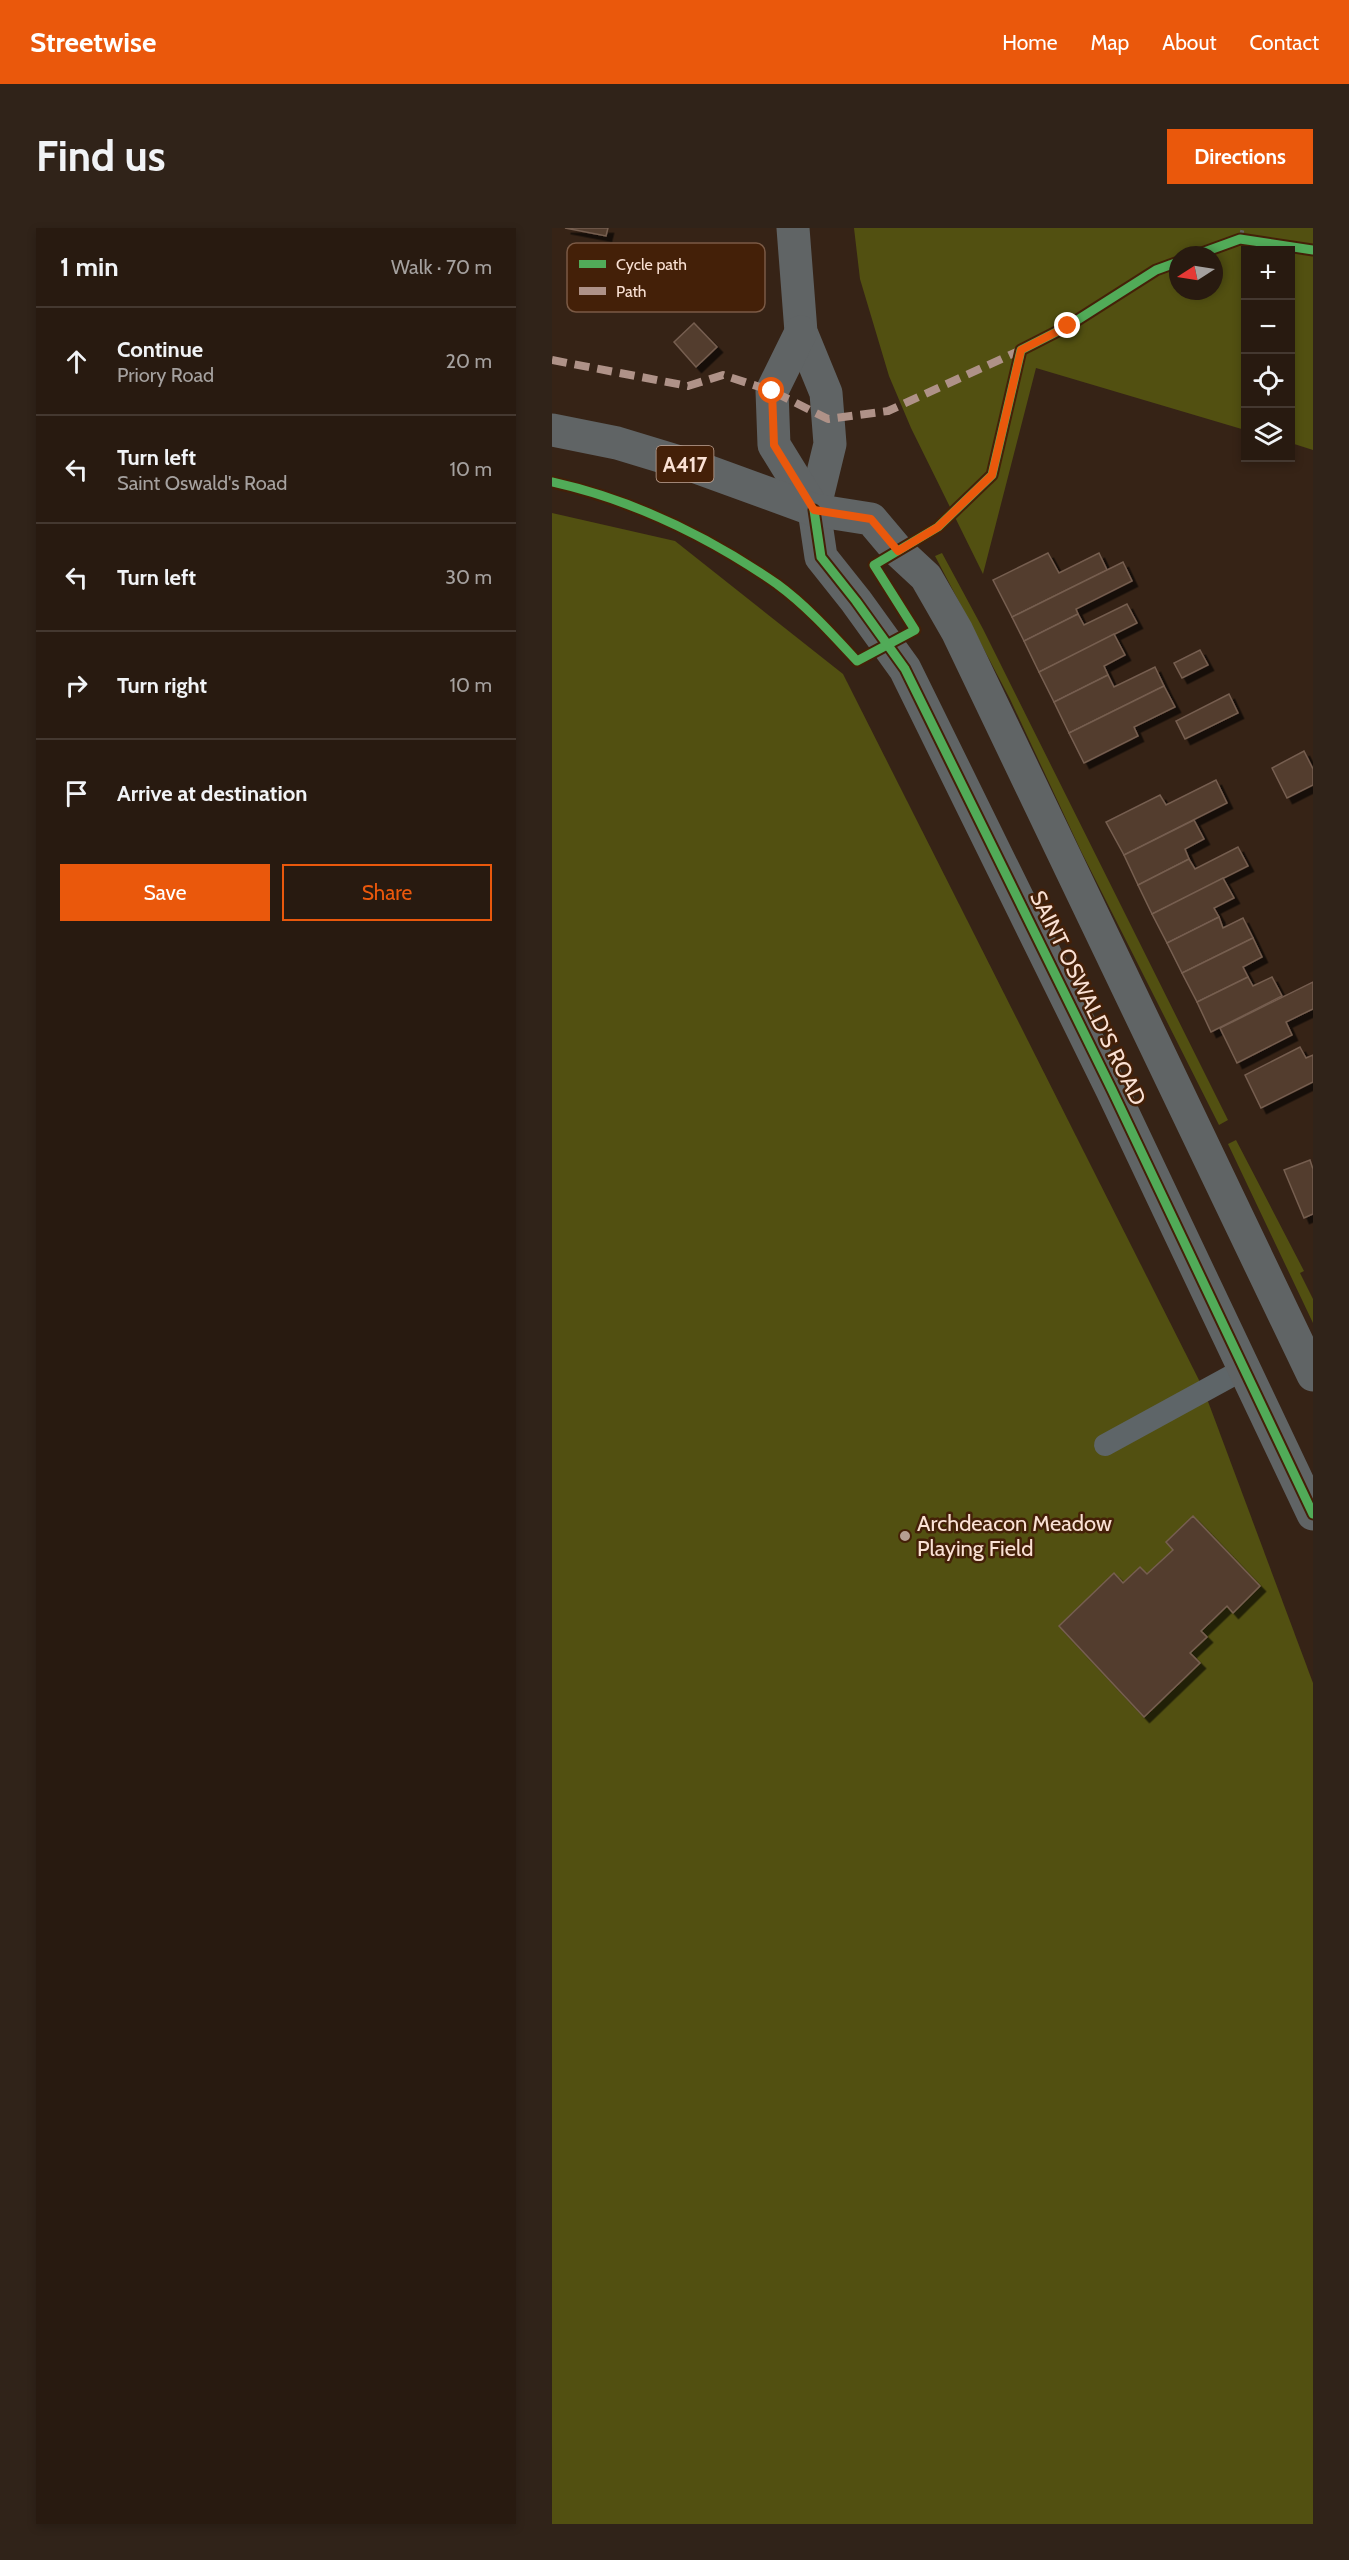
<!DOCTYPE html>
<html lang="en">
<head>
<meta charset="utf-8">
<style>
  :root { --surface:#281a10; --page:#302319; --text:#f1f3f6; --muted:#a5a19f; --line:#443830; --accent:#ea580c }
  body { margin:0; font-family:Cabin,sans-serif; background:var(--page); color:var(--text) }
  .controls { position:absolute; right:18px; top:18px; display:grid; overflow:hidden; border-radius:0px; box-shadow:0 3px 9px #0003 }
  .controls button { width:54px; height:54px; display:grid; place-items:center; padding:0; border:0; border-bottom:2px solid var(--line); background:var(--surface); color:var(--text); font:30px sans-serif }
  .compass { position:absolute; left:617px; top:18px; width:54px; height:54px; border-radius:50%; background:var(--surface); box-shadow:0 3px 9px #0003; rotate:258deg }
  .stop { position:absolute; width:18px; height:18px; margin:-14px; border:4px solid #ea580c; border-radius:50%; background:#fff }
  .stop.end { background:#ea580c; border-color:#fff; box-shadow:0 2px 6px #0008 }
  .list { margin:0; padding:0; list-style:none }
  h2 { display:flex; justify-content:space-between; align-items:center; height:78px; margin:0; padding:0 24px; font-size:26px }
  h2 small { font-size:20px; font-weight:400; color:var(--muted) }
  .list li { display:grid; grid-template-columns:39px 1fr auto; gap:18px; align-items:center; box-sizing:border-box; height:108px; padding:0 24px; border-top:2px solid var(--line) }
  .list b { display:block; font-size:22px; white-space:nowrap }
  .list p { margin:0; font-size:20px; white-space:nowrap; color:var(--muted) }
  .list em { font-size:20px; font-style:normal; color:var(--muted) }
  .actions { display:flex; gap:12px; padding:18px 24px }
  .actions a { flex:1; padding:14px 0; border:2px solid var(--accent); border-radius:0px; text-align:center; font-size:21px; color:var(--accent) }
  .actions .main { background:var(--accent); color:#fff }
  .icon { flex:none; width:33px; height:33px; fill:none; stroke:currentColor; stroke-width:2; stroke-linecap:round; stroke-linejoin:round }
  .map { position:relative; flex:none; width:761px; height:2296px; overflow:hidden; border-radius:0px }
  header { display:flex; align-items:center; gap:36px; box-sizing:border-box; height:84px; padding:0 30px; background:var(--accent); color:#fff }
  header strong { font-size:28px }
  nav { display:flex; gap:33px; margin-inline-start:auto; font-size:21px }
  .intro { display:flex; align-items:center; justify-content:space-between; box-sizing:border-box; height:144px; padding:0 36px }
  h1 { margin:0; font-size:42px }
  .button { padding:15px 27px; border-radius:0px; background:var(--accent); color:#fff; font-size:21px; font-weight:700 }
  main { display:flex; gap:36px; padding:0 36px }
  aside { flex:1; background:var(--surface); border-radius:0px; box-shadow:0 3px 9px #0003 }
  .map>svg:first-child { display:block }
</style>
</head>
<body>
<header>
<strong>Streetwise</strong>
<nav><a>Home</a><a>Map</a><a>About</a><a>Contact</a></nav>
</header>
<div class="intro"><h1>Find us</h1><a class="button">Directions</a></div>
<main>
<aside>
<h2>1 min<small>Walk · 70 m</small></h2>
<ul class="list">
<li><svg class="icon" aria-label="ahead" viewBox="0 0 24 24"><path d="M12 20V5M6 11l6-6 6 6"/></svg><div><b>Continue</b><p>Priory Road</p></div><em>20 m</em></li>
<li><svg class="icon" aria-label="left" viewBox="0 0 24 24"><path d="M17 20v-9H6M10 6l-5 5 5 5"/></svg><div><b>Turn left</b><p>Saint Oswald's Road</p></div><em>10 m</em></li>
<li><svg class="icon" aria-label="left" viewBox="0 0 24 24"><path d="M17 20v-9H6M10 6l-5 5 5 5"/></svg><div><b>Turn left</b></div><em>30 m</em></li>
<li><svg class="icon" aria-label="right" viewBox="0 0 24 24"><path d="M7 20v-9h11M14 6l5 5-5 5"/></svg><div><b>Turn right</b></div><em>10 m</em></li>
<li><svg class="icon" aria-label="arrive" viewBox="0 0 24 24"><path d="M6 21V4h12l-3 4 3 4H6"/></svg><div><b>Arrive at destination</b></div></li>
</ul>
<div class="actions"><a class="main">Save</a><a>Share</a></div>
</aside>
<div class="map">
<svg width="761" height="2296" viewBox="0 0 761 2296">
  <defs>
    <filter id="shadow"><feDropShadow dx="5.5" dy="5.5" stdDeviation="0" flood-color="#0009"/></filter>
  </defs>
  <rect width="100%" height="100%" fill="#362316"/>
  <g fill="#525011" fill-rule="evenodd">
    <path d="M 302,0 L 761,0 L 761,222 L 739,215 L 738,22 L 694,22 L 693,202 L 484,140 L 431,346 L 359,200 L 337,148 L 308,51 ZM 626,27 L 662,27 L 662,63 L 626,63 Z"/>
    <polygon points="0,285 123,313 291,446 651,1160 761,1455 761,2296 0,2296"/>
    <polygon points="390,325 431,401 676,892 667,897 529,623 458,471 383,328"/>
    <polygon points="684,912 752,1043 748,1045 761,1071 761,1095 676,916"/>
  </g>
  <g fill="#533e2e" stroke="#765e50" stroke-width="1.5" filter="url(#shadow)">
    <polygon points="13,0 56,0 54,8"/>
    <polygon points="142,95 165,119 144,139 122,114"/>
    <polygon points="496,325 507,345 547,325 555,342 460,389 441,352"/>
    <polygon points="571,334 580,353 524,381 526,386 472,413 460,389"/>
    <polygon points="575,376 585,395 487,444 472,413 526,386 532,397"/>
    <polygon points="562,406 573,427 552,438 556,447 502,474 487,444"/>
    <polygon points="648,422 656,437 630,450 622,435"/>
    <polygon points="603,439 612,458 517,505 502,474 556,447 562,459"/>
    <polygon points="612,458 623,479 582,499 586,508 532,535 517,505"/>
    <polygon points="677,466 686,485 633,511 624,493"/>
    <polygon points="752,523 761,541 761,557 735,570 720,540"/>
    <polygon points="664,552 675,575 572,627 554,594 608,567 614,577"/>
    <polygon points="642,592 652,611 633,621 637,631 586,657 572,627"/>
    <polygon points="686,619 696,638 600,686 586,657 637,631 643,641"/>
    <polygon points="671,650 682,670 662,680 667,689 615,715 600,686"/>
    <polygon points="667,689 671,700 691,690 701,710 630,745 615,715"/>
    <polygon points="701,710 710,729 691,739 696,749 645,774 630,745"/>
    <polygon points="696,749 701,758 720,749 730,768 659,804 645,774"/>
    <polygon points="761,754 761,781 734,794 740,807 685,835 668,800"/>
    <polygon points="748,819 754,830 761,827 761,854 709,880 693,847"/>
    <polygon points="758,932 761,941 761,986 752,990 732,942"/>
    <polygon points="641,1288 708,1358 681,1385 675,1378 649,1403 655,1409 638,1425 648,1435 592,1489 507,1398 562,1345 571,1355 588,1339 595,1346 621,1322 614,1314"/>
  </g>
  <g fill="none" stroke-linecap="round" stroke-linejoin="round">
    <polyline stroke="#646462" stroke-width="4" stroke-dasharray="3 3" stroke-linecap="butt" points="688,11 691,0"/>
    <polyline stroke="#5e6568" stroke-width="22" points="553,1217 692,1141"/>
    <g stroke="#606465" stroke-width="33">
      <polyline points="241,0 249,104 274,165 278,216 262,282 269,329 304,373 353,441 560,862 761,1286"/>
      <polyline points="249,104 220,163 222,217 262,282"/>
      <polyline points="0,202 65,215 144,239 262,282 319,291 346,323 374,349 405,403 761,1147"/>
    </g>
    <polyline stroke="#af9288" stroke-width="8" stroke-dasharray="15 8" stroke-linecap="butt" points="0,132 136,158 171,147 220,163 276,191 336,183 469,122"/>
    <g stroke="#442008" stroke-width="13">
      <g id="cycleway">
        <polyline points="644,27 688,11 761,22"/>
        <path d="M 0,254 C 81,272 157,309 225,356 C 255,378 280,406 305,433 L 363,402 L 322,337 L 386,299 L 440,247 L 469,122 L 516,98 L 604,42 L 626,34"/>
        <polyline points="262,282 269,329 304,373 353,441 560,862 761,1286"/>
      </g>
    </g>
    <use href="#cycleway" stroke="#51ab58" stroke-width="9"/>
  </g>
  <g fill="none" stroke-linecap="round" stroke-linejoin="round">
    <polyline stroke="#ea580c" stroke-width="8" points="220,163 222,217 262,282 319,291 346,323 386,299 440,247 469,122 516,98"/>
  </g>
  <circle fill="#b59e92" stroke="#442008" stroke-width="2" cx="353" cy="1308" r="6"/>
  <g text-anchor="middle" dominant-baseline="central" stroke-width="5" stroke-linejoin="round" paint-order="stroke">
    <rect fill="#442008" stroke="#c3a797" stroke-width="1.5" x="104.5" y="218" width="57" height="36" rx="4.5"/>
    <g font-size="21" font-weight="bold" fill="#fae1d4">
      <text x="133" y="236">A417</text>
    </g>
    <g font-size="22" fill="#fae1d4" stroke="#442008">
      <text transform="translate(536 770) rotate(64)">SAINT OSWALD'S ROAD</text>
    </g>
    <g font-size="22" fill="#fae1d4" stroke="#442008" text-anchor="start">
      <text x="365" y="1295">Archdeacon Meadow<tspan x="365" dy="25">Playing Field</tspan></text>
    </g>
  </g>
  <rect x="15" y="15" width="198" height="69" rx="9" fill="#442008" stroke="#7b5a45" stroke-width="1.5"/>
  <rect x="27" y="32" width="27" height="8" fill="#51ab58"/>
  <rect x="27" y="59" width="27" height="8" fill="#af9288"/>
  <g font-size="16" fill="#fae1d4">
    <text x="64" y="42">Cycle path</text>
    <text x="64" y="69">Path</text>
  </g>
</svg>
<div class="controls">
<button>+</button>
<button>−</button>
<button><svg class="icon" aria-label="locate" viewBox="0 0 24 24"><circle cx="12" cy="12" r="6"/><path d="M12 2v4M12 18v4M2 12h4M18 12h4"/></svg></button>
<button><svg class="icon" aria-label="layers" viewBox="0 0 24 24"><path d="M12 4l9 5-9 5-9-5zM3 14l9 5 9-5"/></svg></button>
</div>
<svg class="compass" viewBox="-18 -18 36 36"><path d="M0-13l5 13h-10z" fill="#e53935"/><path d="M0 13l5-13h-10z" fill="#a5a19f"/></svg>
<div class="stop" style="left:220px;top:163px"></div>
<div class="stop end" style="left:516px;top:98px"></div>
</div>
</main>
</body>
</html>
